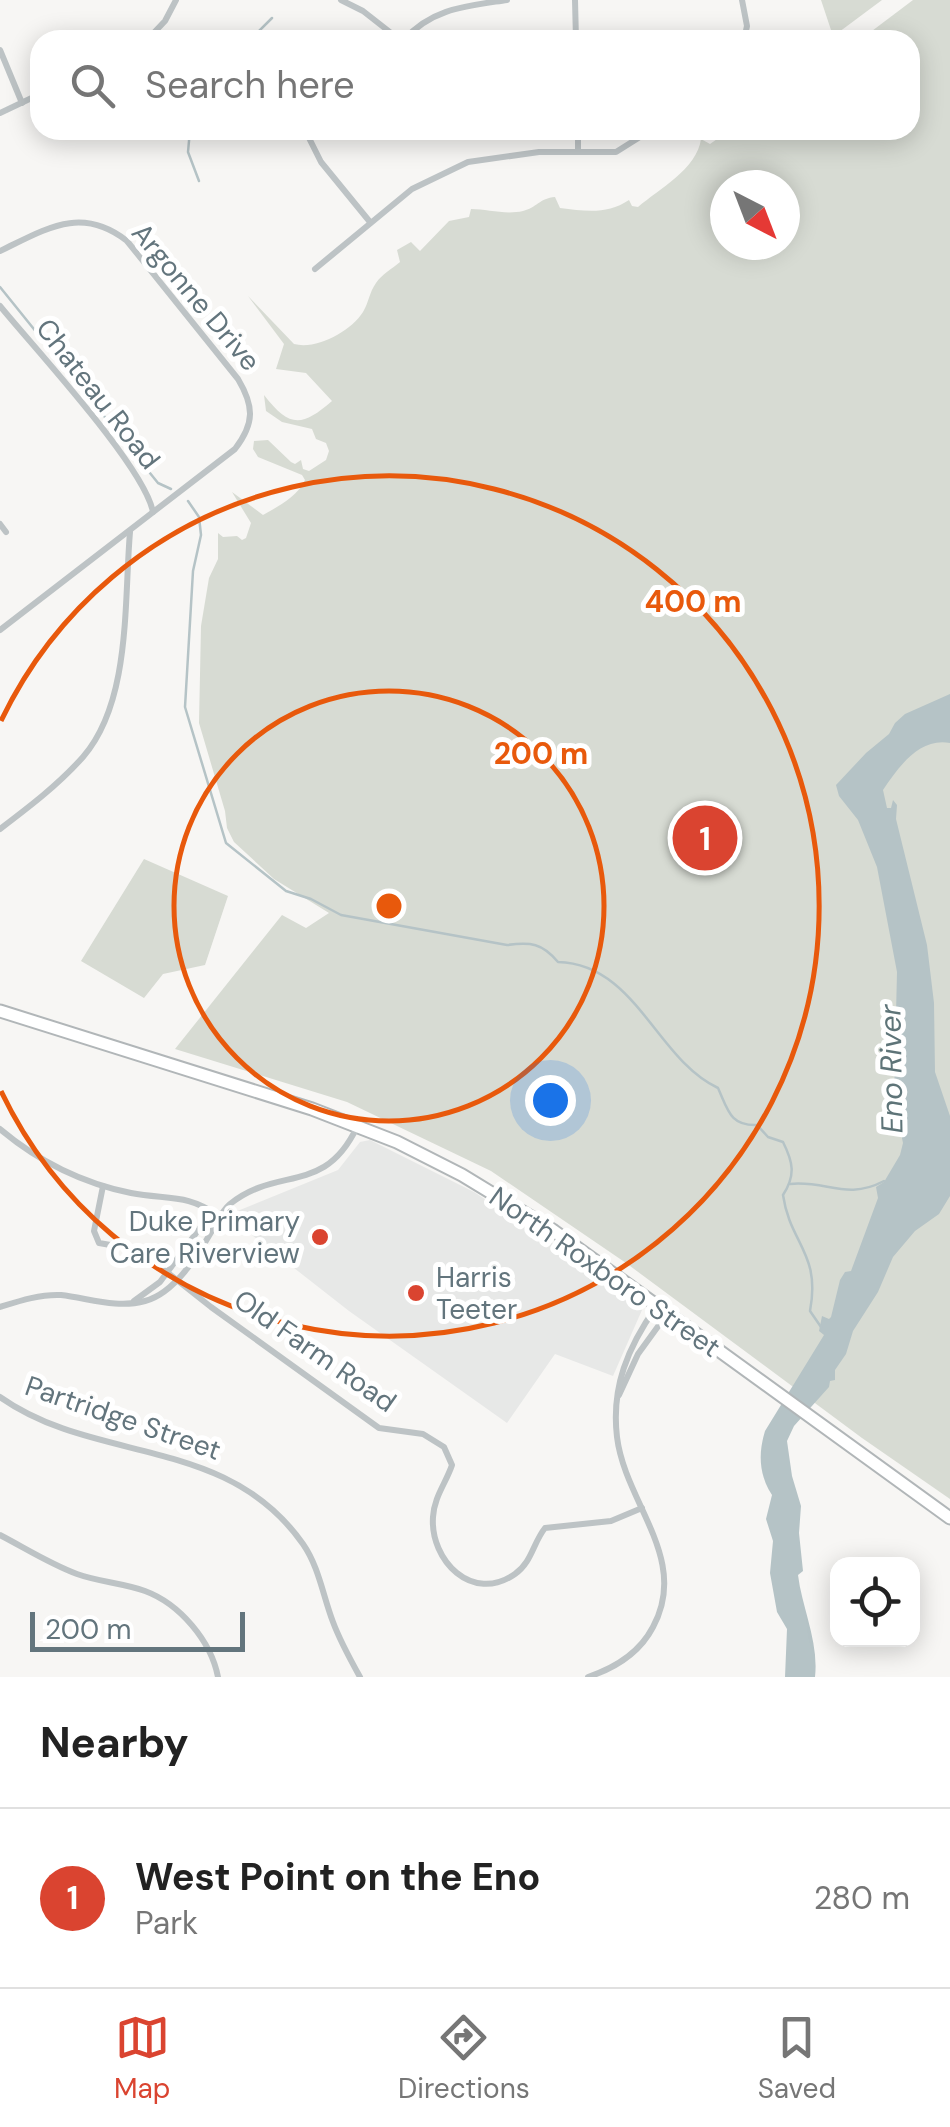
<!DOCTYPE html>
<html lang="en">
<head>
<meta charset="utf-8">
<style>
  :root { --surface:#fff; --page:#f6f6f6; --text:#222; --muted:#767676; --line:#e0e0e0; --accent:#da4430 }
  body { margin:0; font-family:"DM Sans",sans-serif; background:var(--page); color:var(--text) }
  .controls { position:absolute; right:30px; bottom:30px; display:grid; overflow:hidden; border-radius:20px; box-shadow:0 5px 25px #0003 }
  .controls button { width:90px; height:90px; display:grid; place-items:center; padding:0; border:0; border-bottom:2px solid var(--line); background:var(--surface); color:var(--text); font:50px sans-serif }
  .compass { position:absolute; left:710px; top:170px; width:90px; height:90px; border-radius:50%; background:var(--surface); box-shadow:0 5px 25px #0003; rotate:138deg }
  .scale { position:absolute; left:30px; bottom:25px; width:215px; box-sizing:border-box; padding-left:10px; border:5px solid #63757d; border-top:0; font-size:28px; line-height:35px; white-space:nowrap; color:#63757d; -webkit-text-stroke:8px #fff; paint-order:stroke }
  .you { position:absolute; left:550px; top:1100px; width:35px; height:35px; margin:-25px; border:8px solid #fff; border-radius:50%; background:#1a73e8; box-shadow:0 0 0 15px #1a73e833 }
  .badge { display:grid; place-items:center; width:65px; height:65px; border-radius:50%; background:var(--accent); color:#fff; font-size:32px; font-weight:700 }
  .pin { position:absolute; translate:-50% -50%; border:5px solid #fff; box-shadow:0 2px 10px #0006 }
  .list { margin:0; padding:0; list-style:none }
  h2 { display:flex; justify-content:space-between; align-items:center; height:130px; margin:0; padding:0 40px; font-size:42px }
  h2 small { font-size:32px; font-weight:400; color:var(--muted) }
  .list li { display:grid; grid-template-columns:65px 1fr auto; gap:30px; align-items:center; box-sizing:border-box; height:180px; padding:0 40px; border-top:2px solid var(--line) }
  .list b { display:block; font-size:38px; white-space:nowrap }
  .list p { margin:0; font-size:32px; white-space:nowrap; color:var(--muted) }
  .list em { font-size:32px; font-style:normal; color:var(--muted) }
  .icon { flex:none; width:55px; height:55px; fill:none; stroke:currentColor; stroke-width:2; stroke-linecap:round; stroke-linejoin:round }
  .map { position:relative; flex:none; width:950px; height:1677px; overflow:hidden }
  .search { position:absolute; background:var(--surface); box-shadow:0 5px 25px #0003; left:30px; right:30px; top:30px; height:110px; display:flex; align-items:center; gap:25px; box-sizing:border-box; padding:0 35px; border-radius:30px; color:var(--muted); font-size:38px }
  .sheet { height:310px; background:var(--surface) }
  nav { display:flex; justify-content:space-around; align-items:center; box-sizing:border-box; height:140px; border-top:2px solid var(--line); background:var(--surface); font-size:28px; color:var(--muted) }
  nav a { display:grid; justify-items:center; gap:5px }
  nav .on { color:var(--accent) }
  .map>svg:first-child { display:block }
</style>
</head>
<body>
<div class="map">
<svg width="950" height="1677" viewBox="0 0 950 1677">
  <rect width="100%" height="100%" fill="#f7f6f4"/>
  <polygon fill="#e7e8e7" points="370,1140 474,1192 558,1247 642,1310 613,1376 555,1354 507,1423 349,1311 234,1221 230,1214 338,1170 360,1142"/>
  <g fill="#d7dbd3" fill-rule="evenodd">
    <polygon points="821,0 882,0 839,32 831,30"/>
    <path d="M 913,0 L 950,0 L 950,1499 L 862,1438 L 626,1263 L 491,1171 L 347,1102 L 175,1049 L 282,915 L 306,928 L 329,913 L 274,879 L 234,842 L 227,828 L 225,811 L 199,723 L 201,626 L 209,578 L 218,559 L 218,533 L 223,537 L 237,536 L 242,540 L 246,538 L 251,523 L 232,492 L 263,515 C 279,506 297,497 305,480 L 302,475 L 258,457 L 253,449 L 254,441 L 268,440 L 291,462 L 295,464 L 301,460 L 303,469 L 309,471 L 326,460 L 329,451 L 326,443 L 316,439 L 312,429 L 282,422 L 266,411 L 264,395 C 289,427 301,428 332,401 L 306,373 L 276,369 L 284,344 L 248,296 L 294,344 C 317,350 351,331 363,312 C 369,302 369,293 376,283 C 382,274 392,269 400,262 L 397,250 L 411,242 L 420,251 L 449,221 L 469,217 L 471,209 C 487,209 505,215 523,211 C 536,208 540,198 555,197 L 560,208 C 585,211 607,215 629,200 L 632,206 L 638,207 C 659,189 697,169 701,139 L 710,144 L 730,130 L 910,130 L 910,40 L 860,40 ZM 725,185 L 785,185 L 785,245 L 725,245 Z"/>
    <polygon points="144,859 228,896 205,965 163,974 144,998 81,961"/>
  </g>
  <path fill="#b5c3c6" d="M 950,694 L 950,743 C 919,737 898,768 883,790 L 887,808 L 891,808 L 893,800 L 897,805 L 896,819 L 927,945 L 934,1003 L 935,1072 L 950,1116 L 950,1196 L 939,1214 L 915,1231 L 893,1257 L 878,1292 L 853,1331 L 846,1354 L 835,1370 L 835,1380 L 830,1381 L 829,1387 L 794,1426 L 787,1441 L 792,1476 L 801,1506 L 799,1533 L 803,1571 L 798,1575 C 802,1608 819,1642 815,1677 L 785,1677 L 787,1629 L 777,1612 L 770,1573 L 773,1541 L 766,1519 L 772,1495 C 759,1475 758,1454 765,1431 L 824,1335 L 819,1331 L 822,1316 L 829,1319 L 831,1317 L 840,1280 L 845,1272 L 851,1271 L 878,1198 L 876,1187 L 884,1182 L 900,1155 L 903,1143 L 894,1099 L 897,972 L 877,867 L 858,820 L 839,796 L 836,785 L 866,753 L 889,734 L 895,723 L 905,714 Z"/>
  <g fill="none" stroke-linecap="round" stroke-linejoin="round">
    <g stroke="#b5c3c6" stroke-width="2.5">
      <polyline points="250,40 272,18"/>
      <polyline points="190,130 188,152 199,181"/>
      <polyline points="0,287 158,483 171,489"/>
      <path d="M 188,501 L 199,517 L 201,535 L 193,571 L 185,707 L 226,843 L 286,891 L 311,899 L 341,915 L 507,945 C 531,942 542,943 558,962 C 636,964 656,1059 718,1088 C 728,1110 730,1126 757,1125 L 768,1137 L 783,1142 C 793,1162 796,1175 783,1195 C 790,1244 821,1253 810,1311 L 821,1327"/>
      <path d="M 790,1184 C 827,1180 846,1201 884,1181"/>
    </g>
    <g stroke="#b1b6b8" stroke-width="15">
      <polyline id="highway" points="0,1011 312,1109 397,1142 462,1175 554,1231 950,1518"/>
    </g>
    <g stroke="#bdc3c5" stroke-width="6">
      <polyline points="341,0 363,11 400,40"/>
      <polyline points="575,0 576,40"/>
      <polyline points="742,0 747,26 744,40"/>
      <polyline points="147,40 165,21 176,0"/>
      <path d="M 404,40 C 432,8 467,6 507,0"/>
      <polyline points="0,50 22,103"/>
      <polyline points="0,113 40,94"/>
      <polyline points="305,130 321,162 370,222"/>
      <polyline points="578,130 578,152"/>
      <path d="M 0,251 C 46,229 81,205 127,241 L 238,379 C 254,406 255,423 235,449 L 0,630"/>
      <polyline points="315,269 412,189 468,162 539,152 616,152 651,130"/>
      <path d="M 0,306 C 35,349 144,466 153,512"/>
      <polyline points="0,524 6,532"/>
      <path d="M 0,829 C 29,807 58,785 83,757 C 131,702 124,602 130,532"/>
      <path d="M 0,1129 C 38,1161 82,1183 131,1193 C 167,1200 187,1193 219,1216"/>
      <path d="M 103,1186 L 94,1231 L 99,1243 L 139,1250 L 211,1307 L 379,1428 L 423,1434 L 444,1447 L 452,1465 C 446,1483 434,1497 433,1517 C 430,1560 472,1604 515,1574 C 532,1562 533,1543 545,1528 L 611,1521 L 642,1508"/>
      <polyline points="134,1301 160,1282 205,1221 218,1216"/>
      <path d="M 0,1307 C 19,1301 40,1294 61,1295 C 88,1298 117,1309 145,1301 C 175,1293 198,1255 213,1229 C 219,1220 221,1212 230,1204 C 279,1165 324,1196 357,1127"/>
      <polyline points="619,1395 638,1354 667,1314"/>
      <path d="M 0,1397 C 96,1465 226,1434 303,1544 C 319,1567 323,1596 333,1622 C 340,1641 350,1659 360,1677"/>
      <path d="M 0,1535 C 25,1548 50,1564 77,1574 C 99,1582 123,1583 145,1591 C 180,1604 211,1641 218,1677"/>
      <path d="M 588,1677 C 615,1668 639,1654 653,1627 C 690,1559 625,1503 617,1437 C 611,1387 628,1347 656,1307"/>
    </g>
    <use href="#highway" stroke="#fff" stroke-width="11"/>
  </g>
  <g fill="none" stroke="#e8590c" stroke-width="5">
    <circle cx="389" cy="906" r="215"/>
    <path d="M1 721A430 430 0 1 1 1 1091"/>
  </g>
  <g fill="#da4430" stroke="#fff" stroke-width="4">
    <circle cx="320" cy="1237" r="10"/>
    <circle cx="416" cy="1293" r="10"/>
  </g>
  <g text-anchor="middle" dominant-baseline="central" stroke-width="10" stroke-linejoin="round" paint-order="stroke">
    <g font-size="28" fill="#63757d" stroke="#fff">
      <text transform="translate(196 297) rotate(50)">Argonne Drive</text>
      <text transform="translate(98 394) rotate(52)">Chateau Road</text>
      <text transform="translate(605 1272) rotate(35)">North Roxboro Street</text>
      <text transform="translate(315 1351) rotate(35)">Old Farm Road</text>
      <text transform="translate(123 1418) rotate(19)">Partridge Street</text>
    </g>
    <g font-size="28" fill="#63757d" stroke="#fff" text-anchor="end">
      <text x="300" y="1221">Duke Primary<tspan x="300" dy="32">Care Riverview</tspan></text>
      <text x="436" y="1277" text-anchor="start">Harris<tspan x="436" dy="32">Teeter</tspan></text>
    </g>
    <g font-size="30" font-style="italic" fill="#5e7478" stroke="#fff">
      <text transform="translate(891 1069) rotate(-91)">Eno River</text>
    </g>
  </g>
  <circle cx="389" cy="906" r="15" fill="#e8590c" stroke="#fff" stroke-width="5"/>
  <g font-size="30" text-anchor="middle" font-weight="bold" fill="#e8590c" stroke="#fff" stroke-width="10" stroke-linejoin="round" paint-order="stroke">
    <text x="693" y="612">400 m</text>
    <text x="541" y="764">200 m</text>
  </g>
</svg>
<div class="controls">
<button><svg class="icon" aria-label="locate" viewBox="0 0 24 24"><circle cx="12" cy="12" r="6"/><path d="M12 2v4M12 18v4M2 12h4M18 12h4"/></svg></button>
</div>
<svg class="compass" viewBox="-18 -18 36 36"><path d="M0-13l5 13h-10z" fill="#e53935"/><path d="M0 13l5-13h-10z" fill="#767676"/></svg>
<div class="scale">200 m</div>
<div class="you"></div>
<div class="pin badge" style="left:705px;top:838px">1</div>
<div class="search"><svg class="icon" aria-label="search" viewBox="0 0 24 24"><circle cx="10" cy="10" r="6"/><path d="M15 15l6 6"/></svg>Search here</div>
</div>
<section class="sheet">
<h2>Nearby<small></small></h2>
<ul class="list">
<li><span class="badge">1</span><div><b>West Point on the Eno</b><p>Park</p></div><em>280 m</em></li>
</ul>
</section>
<nav>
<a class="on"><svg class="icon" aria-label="map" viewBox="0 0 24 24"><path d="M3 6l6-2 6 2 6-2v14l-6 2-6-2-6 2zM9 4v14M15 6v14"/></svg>Map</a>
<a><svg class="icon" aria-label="directions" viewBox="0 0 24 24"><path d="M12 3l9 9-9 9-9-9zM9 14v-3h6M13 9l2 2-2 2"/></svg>Directions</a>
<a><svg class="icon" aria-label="saved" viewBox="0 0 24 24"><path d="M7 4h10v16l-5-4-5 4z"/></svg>Saved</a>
</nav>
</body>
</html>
